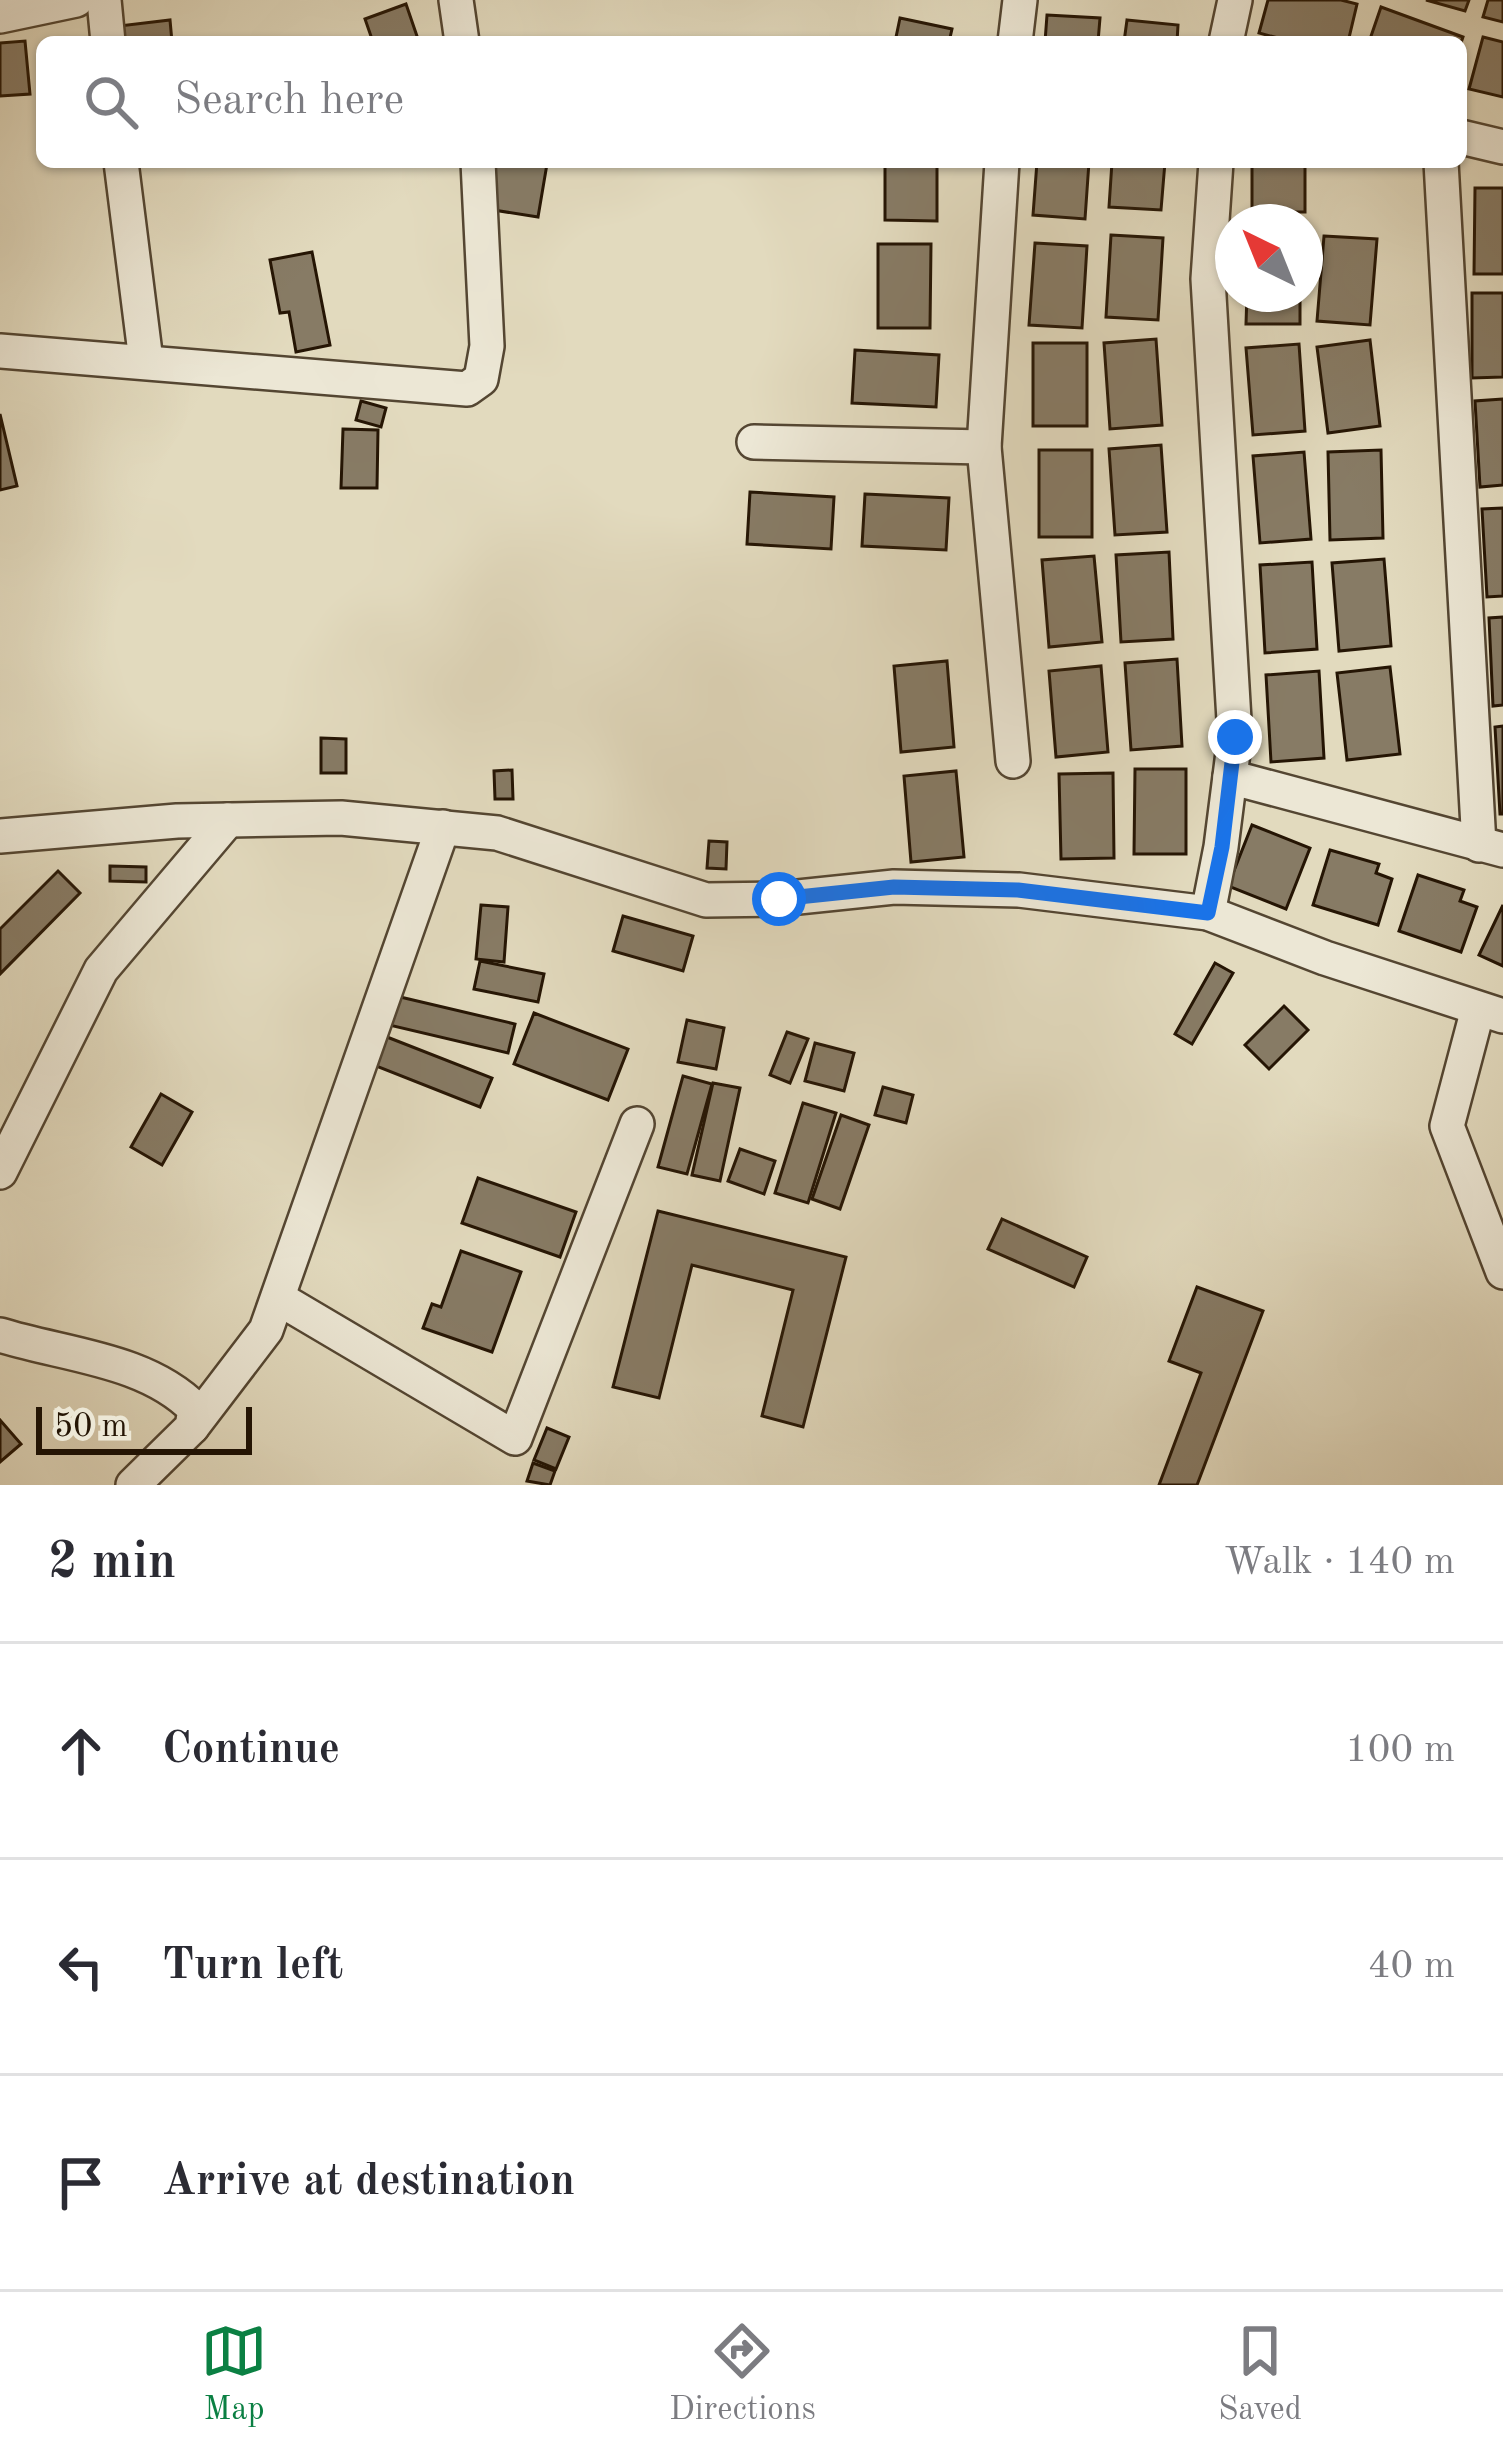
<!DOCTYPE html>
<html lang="en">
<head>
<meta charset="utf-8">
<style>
  :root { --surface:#fff; --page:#f2f2f3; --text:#2b2b33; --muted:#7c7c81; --line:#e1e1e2; --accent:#0b8043 }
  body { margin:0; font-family:"Old Standard TT",serif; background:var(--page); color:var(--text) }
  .compass { position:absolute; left:1215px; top:204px; width:108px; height:108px; border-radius:50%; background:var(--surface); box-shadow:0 3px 9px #0004; rotate:317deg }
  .scale { position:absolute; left:36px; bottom:30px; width:216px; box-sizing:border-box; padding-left:12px; border:6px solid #251504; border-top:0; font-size:33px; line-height:42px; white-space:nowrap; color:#251504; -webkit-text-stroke:9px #ece7d5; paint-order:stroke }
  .stop { position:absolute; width:36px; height:36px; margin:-27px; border:9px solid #1a73e8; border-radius:50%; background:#fff }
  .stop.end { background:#1a73e8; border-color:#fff; box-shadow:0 3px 12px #0008 }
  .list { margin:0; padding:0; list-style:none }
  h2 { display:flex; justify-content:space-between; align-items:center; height:156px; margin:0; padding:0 48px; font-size:51px }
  h2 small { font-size:39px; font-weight:400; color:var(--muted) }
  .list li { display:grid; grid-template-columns:78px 1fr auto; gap:36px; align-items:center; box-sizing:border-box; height:216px; padding:0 48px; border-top:3px solid var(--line) }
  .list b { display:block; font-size:45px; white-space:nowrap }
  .list em { font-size:39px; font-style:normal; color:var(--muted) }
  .icon { flex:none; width:66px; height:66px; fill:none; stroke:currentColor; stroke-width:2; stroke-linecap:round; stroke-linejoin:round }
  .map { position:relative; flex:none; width:1503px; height:1485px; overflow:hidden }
  .search { position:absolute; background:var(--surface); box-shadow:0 3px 9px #0004; left:36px; right:36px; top:36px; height:132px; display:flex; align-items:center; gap:30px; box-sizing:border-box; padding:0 42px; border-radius:18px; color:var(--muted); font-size:45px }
  .sheet { height:804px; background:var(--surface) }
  nav { display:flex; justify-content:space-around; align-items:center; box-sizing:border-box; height:168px; border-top:3px solid var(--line); background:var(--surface); font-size:33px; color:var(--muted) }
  nav a { display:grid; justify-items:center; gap:6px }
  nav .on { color:var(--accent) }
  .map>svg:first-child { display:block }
</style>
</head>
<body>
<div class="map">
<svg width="1503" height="1485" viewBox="0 0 1503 1485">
  <rect width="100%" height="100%" fill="#e2dabe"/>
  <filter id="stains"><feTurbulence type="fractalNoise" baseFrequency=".00167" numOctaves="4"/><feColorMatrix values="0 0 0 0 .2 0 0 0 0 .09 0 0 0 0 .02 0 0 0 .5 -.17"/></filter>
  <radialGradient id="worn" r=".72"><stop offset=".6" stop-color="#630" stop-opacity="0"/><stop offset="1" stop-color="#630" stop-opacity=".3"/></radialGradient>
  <g fill="#877b65" stroke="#251504" stroke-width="3">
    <polygon points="1268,0 1341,0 1357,4 1348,42 1293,42 1259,33"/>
    <polygon points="1426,0 1469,0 1465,11"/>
    <polygon points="1488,0 1503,0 1503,22 1483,17"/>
    <polygon points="406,4 419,42 373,42 365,19"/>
    <polygon points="1381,7 1463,37 1461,43 1369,42"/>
    <polygon points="1047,15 1100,18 1098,42 1045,42"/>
    <polygon points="900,18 952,29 949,42 895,42"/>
    <polygon points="170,20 172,42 120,42 119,26"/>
    <polygon points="1127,20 1178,25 1177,42 1124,42"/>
    <polygon points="1483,37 1503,42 1503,97 1469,89"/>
    <polygon points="25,41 30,94 0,96 0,43"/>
    <polygon points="495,162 547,164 538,217 487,209"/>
    <polygon points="885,162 937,162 937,221 885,220"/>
    <polygon points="1037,162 1089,162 1085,219 1033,215"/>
    <polygon points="1112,162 1165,162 1161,210 1109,207"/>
    <rect x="1252" y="162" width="53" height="50"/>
    <polygon points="1475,188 1503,188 1503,274 1474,274"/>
    <polygon points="1111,235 1163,238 1158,320 1106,317"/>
    <polygon points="1324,236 1377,239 1370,325 1317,321"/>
    <polygon points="1035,243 1087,246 1082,328 1029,325"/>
    <polygon points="878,244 931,244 930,328 878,328"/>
    <polygon points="312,252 330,345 296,352 289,312 280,313 270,260"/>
    <polygon points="1472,293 1503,293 1503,377 1472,378"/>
    <polygon points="1247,294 1300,294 1300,324 1246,324"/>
    <polygon points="1156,339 1162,425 1110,429 1104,343"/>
    <polygon points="1370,340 1380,426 1328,433 1317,347"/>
    <rect x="1033" y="343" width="54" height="83"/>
    <polygon points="1299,344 1305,431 1253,435 1246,348"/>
    <polygon points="855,350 939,355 936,407 852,403"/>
    <polygon points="1503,399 1503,485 1480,487 1475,401"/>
    <polygon points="361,401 386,408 381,427 356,420"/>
    <polygon points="0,414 17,486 0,490"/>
    <polygon points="343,429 378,430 377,488 341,488"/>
    <polygon points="1161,445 1167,532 1115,535 1109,449"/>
    <rect x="1039" y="450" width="53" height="87"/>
    <polygon points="1381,450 1383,538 1330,540 1328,452"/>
    <polygon points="1304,452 1311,539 1260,543 1253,456"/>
    <polygon points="750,492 834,497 831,549 747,544"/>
    <polygon points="865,494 949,498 946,550 862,546"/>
    <polygon points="1503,508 1503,596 1487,597 1482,509"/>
    <polygon points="1169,552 1173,639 1121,642 1116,555"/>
    <polygon points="1094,556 1102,642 1049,647 1042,560"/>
    <polygon points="1384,559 1391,646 1339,651 1332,563"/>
    <polygon points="1312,562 1317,649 1265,653 1260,565"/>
    <polygon points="1503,617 1503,705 1493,706 1489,618"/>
    <polygon points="1177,659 1182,746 1131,750 1125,663"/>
    <polygon points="947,661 954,747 901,752 894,666"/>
    <polygon points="1101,666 1108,752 1056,757 1049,671"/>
    <polygon points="1390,667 1400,754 1347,760 1337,673"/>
    <polygon points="1319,671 1324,758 1271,762 1266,675"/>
    <polygon points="1503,726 1503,814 1500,814 1495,727"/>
    <polygon points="321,738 346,739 346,773 321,773"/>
    <polygon points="1135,769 1186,769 1186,854 1134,854"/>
    <polygon points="512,770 513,799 495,799 494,771"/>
    <polygon points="956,771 964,857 911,862 904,776"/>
    <polygon points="1113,773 1114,858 1061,859 1059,774"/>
    <polygon points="1252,825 1310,848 1286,909 1228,886"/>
    <polygon points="709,841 727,842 726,869 707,868"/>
    <polygon points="1330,850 1379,864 1376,873 1392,879 1378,925 1313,905"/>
    <polygon points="110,866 146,867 146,882 110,881"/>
    <polygon points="58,871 80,893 0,974 0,929"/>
    <polygon points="1418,875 1464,890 1460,901 1477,907 1461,952 1399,931"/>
    <polygon points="481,905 508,907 504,962 476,959"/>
    <polygon points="1503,905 1503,966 1479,955"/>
    <polygon points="623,916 693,936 683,971 613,951"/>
    <polygon points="480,961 544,974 538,1002 474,989"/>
    <polygon points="1215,963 1233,973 1192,1044 1175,1034"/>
    <polygon points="396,996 515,1024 508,1053 389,1025"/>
    <polygon points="1284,1006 1308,1030 1269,1069 1245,1045"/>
    <polygon points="534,1013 628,1049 608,1100 514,1064"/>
    <polygon points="687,1020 724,1028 716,1069 678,1062"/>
    <polygon points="787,1032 808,1039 790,1083 770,1075"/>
    <polygon points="387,1037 492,1078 480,1107 376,1066"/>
    <polygon points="815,1043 854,1053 844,1091 805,1081"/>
    <polygon points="683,1076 712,1084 687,1174 658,1167"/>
    <polygon points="713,1083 740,1088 720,1181 692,1175"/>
    <polygon points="883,1087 913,1095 906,1123 875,1115"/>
    <polygon points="161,1094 192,1112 162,1165 131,1147"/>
    <polygon points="803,1103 836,1113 808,1203 775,1193"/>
    <polygon points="841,1115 869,1125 840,1209 812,1199"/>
    <polygon points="740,1149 775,1161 764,1194 728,1181"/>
    <polygon points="478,1178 576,1212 560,1257 462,1223"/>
    <polygon points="658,1211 846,1257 803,1427 762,1416 793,1290 692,1265 659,1398 613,1387"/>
    <polygon points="1002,1219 1087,1257 1074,1287 988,1249"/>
    <polygon points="461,1251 521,1272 492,1352 423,1328 432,1304 441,1307"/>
    <polygon points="1197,1287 1263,1311 1197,1485 1159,1485 1201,1373 1169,1361"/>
    <polygon points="0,1420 21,1444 0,1462"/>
    <polygon points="547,1428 569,1437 556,1469 534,1460"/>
    <polygon points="533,1463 555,1471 550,1485 527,1481"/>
  </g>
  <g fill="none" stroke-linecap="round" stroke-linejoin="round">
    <g stroke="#544632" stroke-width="38">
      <g id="street">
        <polyline points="104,0 108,42"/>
        <polyline points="456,0 462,42"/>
        <polyline points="0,16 76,0"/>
        <polyline points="1015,42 1020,0"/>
        <polyline points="1226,42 1235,0"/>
        <polyline points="1461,137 1503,147"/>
        <polyline points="121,162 146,361"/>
        <polyline points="1002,162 984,447 1013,761"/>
        <polyline points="1441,162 1479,845"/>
        <polyline points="0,351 467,389 481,379 487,346 478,162"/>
        <polyline points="754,442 984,447"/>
        <polyline points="1230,777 1503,850"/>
        <polyline points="0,836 177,821 341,818 497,833 706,900 779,899 894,887 1019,890 1208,913 1325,958 1503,1016"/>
        <polyline points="1208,913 1221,847 1235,737 1208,279 1216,162"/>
        <polyline points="1478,1009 1447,1126 1503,1272"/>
        <polyline points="0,1172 101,970 228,820"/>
        <polyline points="278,1298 515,1438 637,1124"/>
        <path d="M 0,1335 C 64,1355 146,1359 195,1409 L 192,1427 L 133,1485"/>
        <polyline points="192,1427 266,1330 443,827"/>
      </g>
    </g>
    <use href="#street" stroke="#ece7d5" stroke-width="33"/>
  </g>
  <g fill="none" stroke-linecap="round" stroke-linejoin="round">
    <polyline stroke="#1a73e8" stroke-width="15" points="779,899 894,887 1018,890 1208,913 1222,847 1235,737"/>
  </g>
  <rect width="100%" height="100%" filter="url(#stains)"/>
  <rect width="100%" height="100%" fill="url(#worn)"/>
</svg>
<svg class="compass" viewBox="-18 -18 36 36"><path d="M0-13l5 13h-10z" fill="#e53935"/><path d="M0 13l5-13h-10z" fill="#7c7c81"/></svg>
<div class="scale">50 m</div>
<div class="stop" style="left:779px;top:899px"></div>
<div class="stop end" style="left:1235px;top:737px"></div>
<div class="search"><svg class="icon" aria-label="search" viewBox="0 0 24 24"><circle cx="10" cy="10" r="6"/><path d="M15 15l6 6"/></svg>Search here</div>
</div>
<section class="sheet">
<h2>2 min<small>Walk · 140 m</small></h2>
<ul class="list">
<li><svg class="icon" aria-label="ahead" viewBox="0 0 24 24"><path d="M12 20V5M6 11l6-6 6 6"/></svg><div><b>Continue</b></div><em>100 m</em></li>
<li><svg class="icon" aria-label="left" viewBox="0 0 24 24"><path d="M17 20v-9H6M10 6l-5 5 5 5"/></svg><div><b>Turn left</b></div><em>40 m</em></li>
<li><svg class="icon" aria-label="arrive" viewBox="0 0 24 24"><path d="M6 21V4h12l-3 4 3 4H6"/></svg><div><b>Arrive at destination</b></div></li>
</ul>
</section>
<nav>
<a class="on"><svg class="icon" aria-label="map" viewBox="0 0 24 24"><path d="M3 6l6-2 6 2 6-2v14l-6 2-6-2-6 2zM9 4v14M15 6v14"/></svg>Map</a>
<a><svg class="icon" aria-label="directions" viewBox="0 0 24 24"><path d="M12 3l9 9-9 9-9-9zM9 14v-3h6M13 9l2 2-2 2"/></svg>Directions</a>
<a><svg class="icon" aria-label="saved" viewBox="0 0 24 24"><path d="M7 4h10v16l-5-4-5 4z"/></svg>Saved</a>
</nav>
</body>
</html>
